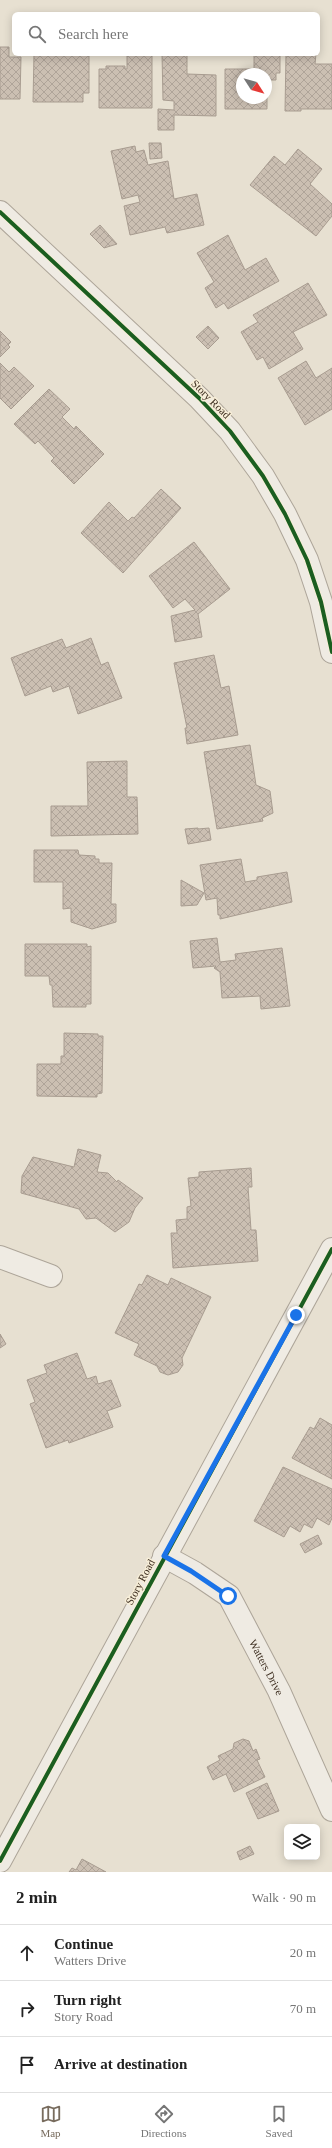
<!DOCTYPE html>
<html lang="en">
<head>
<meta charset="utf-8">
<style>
  :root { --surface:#fff; --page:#f2f2f2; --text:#222; --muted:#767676; --line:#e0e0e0; --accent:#786c5e }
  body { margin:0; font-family:"Times New Roman",serif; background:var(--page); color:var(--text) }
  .controls { position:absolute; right:12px; bottom:12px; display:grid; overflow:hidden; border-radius:6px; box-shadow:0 2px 10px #0003 }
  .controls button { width:36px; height:36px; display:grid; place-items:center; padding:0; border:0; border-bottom:1px solid var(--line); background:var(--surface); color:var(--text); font:20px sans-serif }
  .compass { position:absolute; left:236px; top:68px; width:36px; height:36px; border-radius:50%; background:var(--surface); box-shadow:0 2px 10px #0003; rotate:126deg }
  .stop { position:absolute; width:12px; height:12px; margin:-9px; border:3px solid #1a73e8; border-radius:50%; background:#fff }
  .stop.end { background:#1a73e8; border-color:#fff; box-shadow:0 1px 4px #0008 }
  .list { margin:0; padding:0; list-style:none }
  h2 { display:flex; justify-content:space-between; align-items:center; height:52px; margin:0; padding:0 16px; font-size:17px }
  h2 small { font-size:13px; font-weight:400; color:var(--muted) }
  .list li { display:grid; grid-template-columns:26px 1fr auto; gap:12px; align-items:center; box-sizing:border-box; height:56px; padding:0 16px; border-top:1px solid var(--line) }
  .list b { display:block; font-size:15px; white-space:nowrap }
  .list p { margin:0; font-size:13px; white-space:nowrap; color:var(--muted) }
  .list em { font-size:13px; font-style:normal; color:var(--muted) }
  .icon { flex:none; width:22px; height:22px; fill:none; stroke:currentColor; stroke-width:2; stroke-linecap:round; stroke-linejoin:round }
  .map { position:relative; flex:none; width:332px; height:1872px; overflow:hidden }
  .search { position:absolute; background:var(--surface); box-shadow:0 2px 10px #0003; left:12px; right:12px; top:12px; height:44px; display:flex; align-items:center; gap:10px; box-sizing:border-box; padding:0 14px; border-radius:6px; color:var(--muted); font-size:15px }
  .sheet { height:220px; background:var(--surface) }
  nav { display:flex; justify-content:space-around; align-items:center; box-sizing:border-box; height:56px; border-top:1px solid var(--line); background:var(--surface); font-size:11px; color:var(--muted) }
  nav a { display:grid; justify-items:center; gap:2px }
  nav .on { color:var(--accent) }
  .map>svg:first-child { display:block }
</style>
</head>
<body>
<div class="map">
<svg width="332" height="1872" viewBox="0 0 332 1872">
  <defs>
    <pattern id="building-cross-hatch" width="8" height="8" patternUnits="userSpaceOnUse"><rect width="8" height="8" fill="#cbbfb2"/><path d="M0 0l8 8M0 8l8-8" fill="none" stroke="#afa499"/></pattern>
  </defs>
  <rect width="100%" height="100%" fill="#e7e0d1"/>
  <g fill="url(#building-cross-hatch)" stroke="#a89c90" fill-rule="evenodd">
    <polygon points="0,47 9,47 9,57 21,57 20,99 0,99"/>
    <polygon points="34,54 89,54 89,93 83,93 83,102 33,102"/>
    <polygon points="127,54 152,54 152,108 99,108 99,69 106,69 106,66 125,66 125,69 127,69"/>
    <polygon points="162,54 187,54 187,74 216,75 216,116 174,115 174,130 158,130 158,109 174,110 174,101 163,100"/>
    <path d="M 254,54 L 280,54 L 280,73 L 276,73 L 276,80 L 267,80 L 267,109 L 225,109 L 225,69 L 254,69 ZM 242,74 L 266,74 L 266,98 L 242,98 Z"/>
    <polygon points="286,54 316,54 315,64 332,64 332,109 301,109 301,111 285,111"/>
    <polygon points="149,143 161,143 162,158 150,159"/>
    <polygon points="135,146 136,152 144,150 148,165 168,161 174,199 197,194 204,225 167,233 165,227 130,235 124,206 140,202 138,195 122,199 111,151"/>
    <polygon points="298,149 322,169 310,184 332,204 332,216 316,236 250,185 274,156 285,165"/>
    <polygon points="100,225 117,244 104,248 90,234"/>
    <polygon points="228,235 245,270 266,258 279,281 228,309 224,303 216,308 205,288 214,282 197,253"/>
    <polygon points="308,283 327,315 293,332 303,349 269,369 263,357 257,360 241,332 258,322 253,315"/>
    <polygon points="208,326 219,338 208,349 196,337"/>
    <polygon points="0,331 11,342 8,345 10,347 0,357"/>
    <polygon points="306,361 316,378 332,368 332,409 305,425 278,378"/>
    <polygon points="0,363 9,372 14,367 34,386 11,409 0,398"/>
    <polygon points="49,389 70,409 62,417 74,429 76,426 104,454 74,484 51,461 54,458 38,441 35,444 14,424"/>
    <polygon points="161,489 181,508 123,573 81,533 109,502 128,521 132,517 134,518"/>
    <polygon points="194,542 230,589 198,614 202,637 175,642 171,616 195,610 185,599 173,608 149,576"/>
    <polygon points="91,638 101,665 108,662 122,698 78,714 69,686 53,692 51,686 25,696 11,658 62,639 66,648"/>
    <polygon points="214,655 221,688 229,686 238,735 187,744 185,728 187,728 174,663"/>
    <polygon points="250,745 256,785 270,791 273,813 262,818 263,821 217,829 204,752"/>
    <polygon points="127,761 127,797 137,797 138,834 51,836 51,806 88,806 87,762"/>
    <polygon points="198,828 198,829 209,828 211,840 188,844 185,829"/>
    <polygon points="34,850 78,850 79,855 95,856 95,859 99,859 99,863 112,863 111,904 116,904 116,922 92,929 71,922 71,908 63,909 63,882 34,882"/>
    <polygon points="241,859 245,882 257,880 257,877 287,872 292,902 220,919 220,915 218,915 217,898 206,900 200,865"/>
    <polygon points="181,880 204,893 197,905 181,906"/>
    <polygon points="217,938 220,962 236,960 235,954 282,948 290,1006 261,1009 260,996 222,998 220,972 214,968 216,966 193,968 190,941"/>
    <polygon points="25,944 87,944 87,947 91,946 91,1004 86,1004 86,1007 53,1007 52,985 50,985 49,976 25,976"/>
    <polygon points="64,1033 98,1034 98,1036 103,1036 102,1093 97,1094 97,1097 37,1096 37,1064 61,1064 61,1056 64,1056"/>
    <polygon points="78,1149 101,1155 97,1172 108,1173 117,1182 118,1180 143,1198 135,1208 129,1222 115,1232 96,1218 86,1219 79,1209 21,1193 22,1176 33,1157 74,1167"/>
    <polygon points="251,1168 252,1187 248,1187 251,1230 256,1230 258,1261 173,1268 171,1233 177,1233 176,1220 187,1219 187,1207 191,1206 188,1178 199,1177 199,1172"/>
    <polygon points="147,1275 168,1285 171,1278 211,1297 182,1358 183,1365 178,1372 168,1375 160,1372 157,1366 134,1355 139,1344 115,1333 139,1284 142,1285"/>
    <polygon points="0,1334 6,1344 0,1348"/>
    <polygon points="77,1353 87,1379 96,1376 98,1384 111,1380 121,1406 107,1411 113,1427 69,1443 68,1440 46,1448 30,1404 35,1402 27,1380 47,1373 44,1365"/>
    <polygon points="320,1418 332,1425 332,1479 292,1458 310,1427 314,1429"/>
    <polygon points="283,1467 332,1489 332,1518 329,1525 317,1518 312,1528 304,1524 300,1532 290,1526 284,1537 254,1521"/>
    <polygon points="318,1535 322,1544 305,1553 300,1544"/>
    <polygon points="243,1739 249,1741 253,1751 256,1749 260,1759 257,1760 265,1777 234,1792 226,1774 213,1780 207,1767 220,1760 218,1756 233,1749 234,1743"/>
    <polygon points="267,1783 279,1811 258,1819 246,1793"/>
    <polygon points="250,1846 254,1854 240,1860 237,1852"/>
    <polygon points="82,1859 106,1872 69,1872 72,1868 76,1870"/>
  </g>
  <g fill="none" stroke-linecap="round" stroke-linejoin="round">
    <g stroke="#ada599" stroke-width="24">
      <g id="minor">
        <polyline points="0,212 199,398 230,431 263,476 285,514 307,560 321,602 332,652"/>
        <polyline points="0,1257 51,1276"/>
        <path id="s1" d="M 164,1556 L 195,1573 L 229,1596 L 279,1691 L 332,1810"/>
        <polyline points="0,1861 332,1249"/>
      </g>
    </g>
    <use href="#minor" stroke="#efebe3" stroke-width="22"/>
    <g stroke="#f7eed8" stroke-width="6">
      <g id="cycleway">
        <polyline points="0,212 199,398 230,431 263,476 285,514 307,560 321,602 332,652"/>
        <polyline points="0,1861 332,1249"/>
      </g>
    </g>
    <use href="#cycleway" stroke="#1b5e20" stroke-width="4"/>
  </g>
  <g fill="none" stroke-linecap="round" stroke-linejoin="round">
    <polyline stroke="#1a73e8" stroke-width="5" points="228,1596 191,1571 164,1556 296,1315"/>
  </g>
  <g text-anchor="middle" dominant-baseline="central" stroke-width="3" stroke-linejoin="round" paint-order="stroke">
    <g font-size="11" fill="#3d2e20" stroke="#f7eed8">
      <text transform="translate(211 399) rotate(45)">Story Road</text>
      <text transform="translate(140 1582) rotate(-62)">Story Road</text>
      <text stroke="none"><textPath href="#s1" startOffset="157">Watters Drive</textPath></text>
    </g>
  </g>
</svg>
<div class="controls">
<button><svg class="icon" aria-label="layers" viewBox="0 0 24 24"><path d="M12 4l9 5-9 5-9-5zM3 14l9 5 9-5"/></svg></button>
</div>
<svg class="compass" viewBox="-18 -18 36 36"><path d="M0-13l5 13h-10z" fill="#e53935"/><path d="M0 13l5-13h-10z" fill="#767676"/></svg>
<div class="stop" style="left:228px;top:1596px"></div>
<div class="stop end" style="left:296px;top:1315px"></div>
<div class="search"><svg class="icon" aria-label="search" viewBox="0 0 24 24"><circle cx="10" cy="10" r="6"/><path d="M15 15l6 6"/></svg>Search here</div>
</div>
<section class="sheet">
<h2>2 min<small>Walk · 90 m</small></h2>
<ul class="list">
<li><svg class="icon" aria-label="ahead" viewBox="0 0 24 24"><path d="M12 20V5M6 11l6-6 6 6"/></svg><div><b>Continue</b><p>Watters Drive</p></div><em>20 m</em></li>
<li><svg class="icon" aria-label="right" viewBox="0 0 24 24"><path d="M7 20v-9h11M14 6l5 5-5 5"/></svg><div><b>Turn right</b><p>Story Road</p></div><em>70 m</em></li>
<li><svg class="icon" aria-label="arrive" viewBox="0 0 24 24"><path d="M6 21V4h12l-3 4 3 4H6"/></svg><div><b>Arrive at destination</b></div></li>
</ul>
</section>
<nav>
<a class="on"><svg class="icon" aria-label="map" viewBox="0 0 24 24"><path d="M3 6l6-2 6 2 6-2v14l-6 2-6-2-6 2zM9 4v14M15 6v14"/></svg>Map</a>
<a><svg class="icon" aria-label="directions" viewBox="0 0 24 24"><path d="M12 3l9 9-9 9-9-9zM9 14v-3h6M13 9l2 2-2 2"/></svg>Directions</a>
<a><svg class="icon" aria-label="saved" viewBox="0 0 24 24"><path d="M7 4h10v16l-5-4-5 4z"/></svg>Saved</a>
</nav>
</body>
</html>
